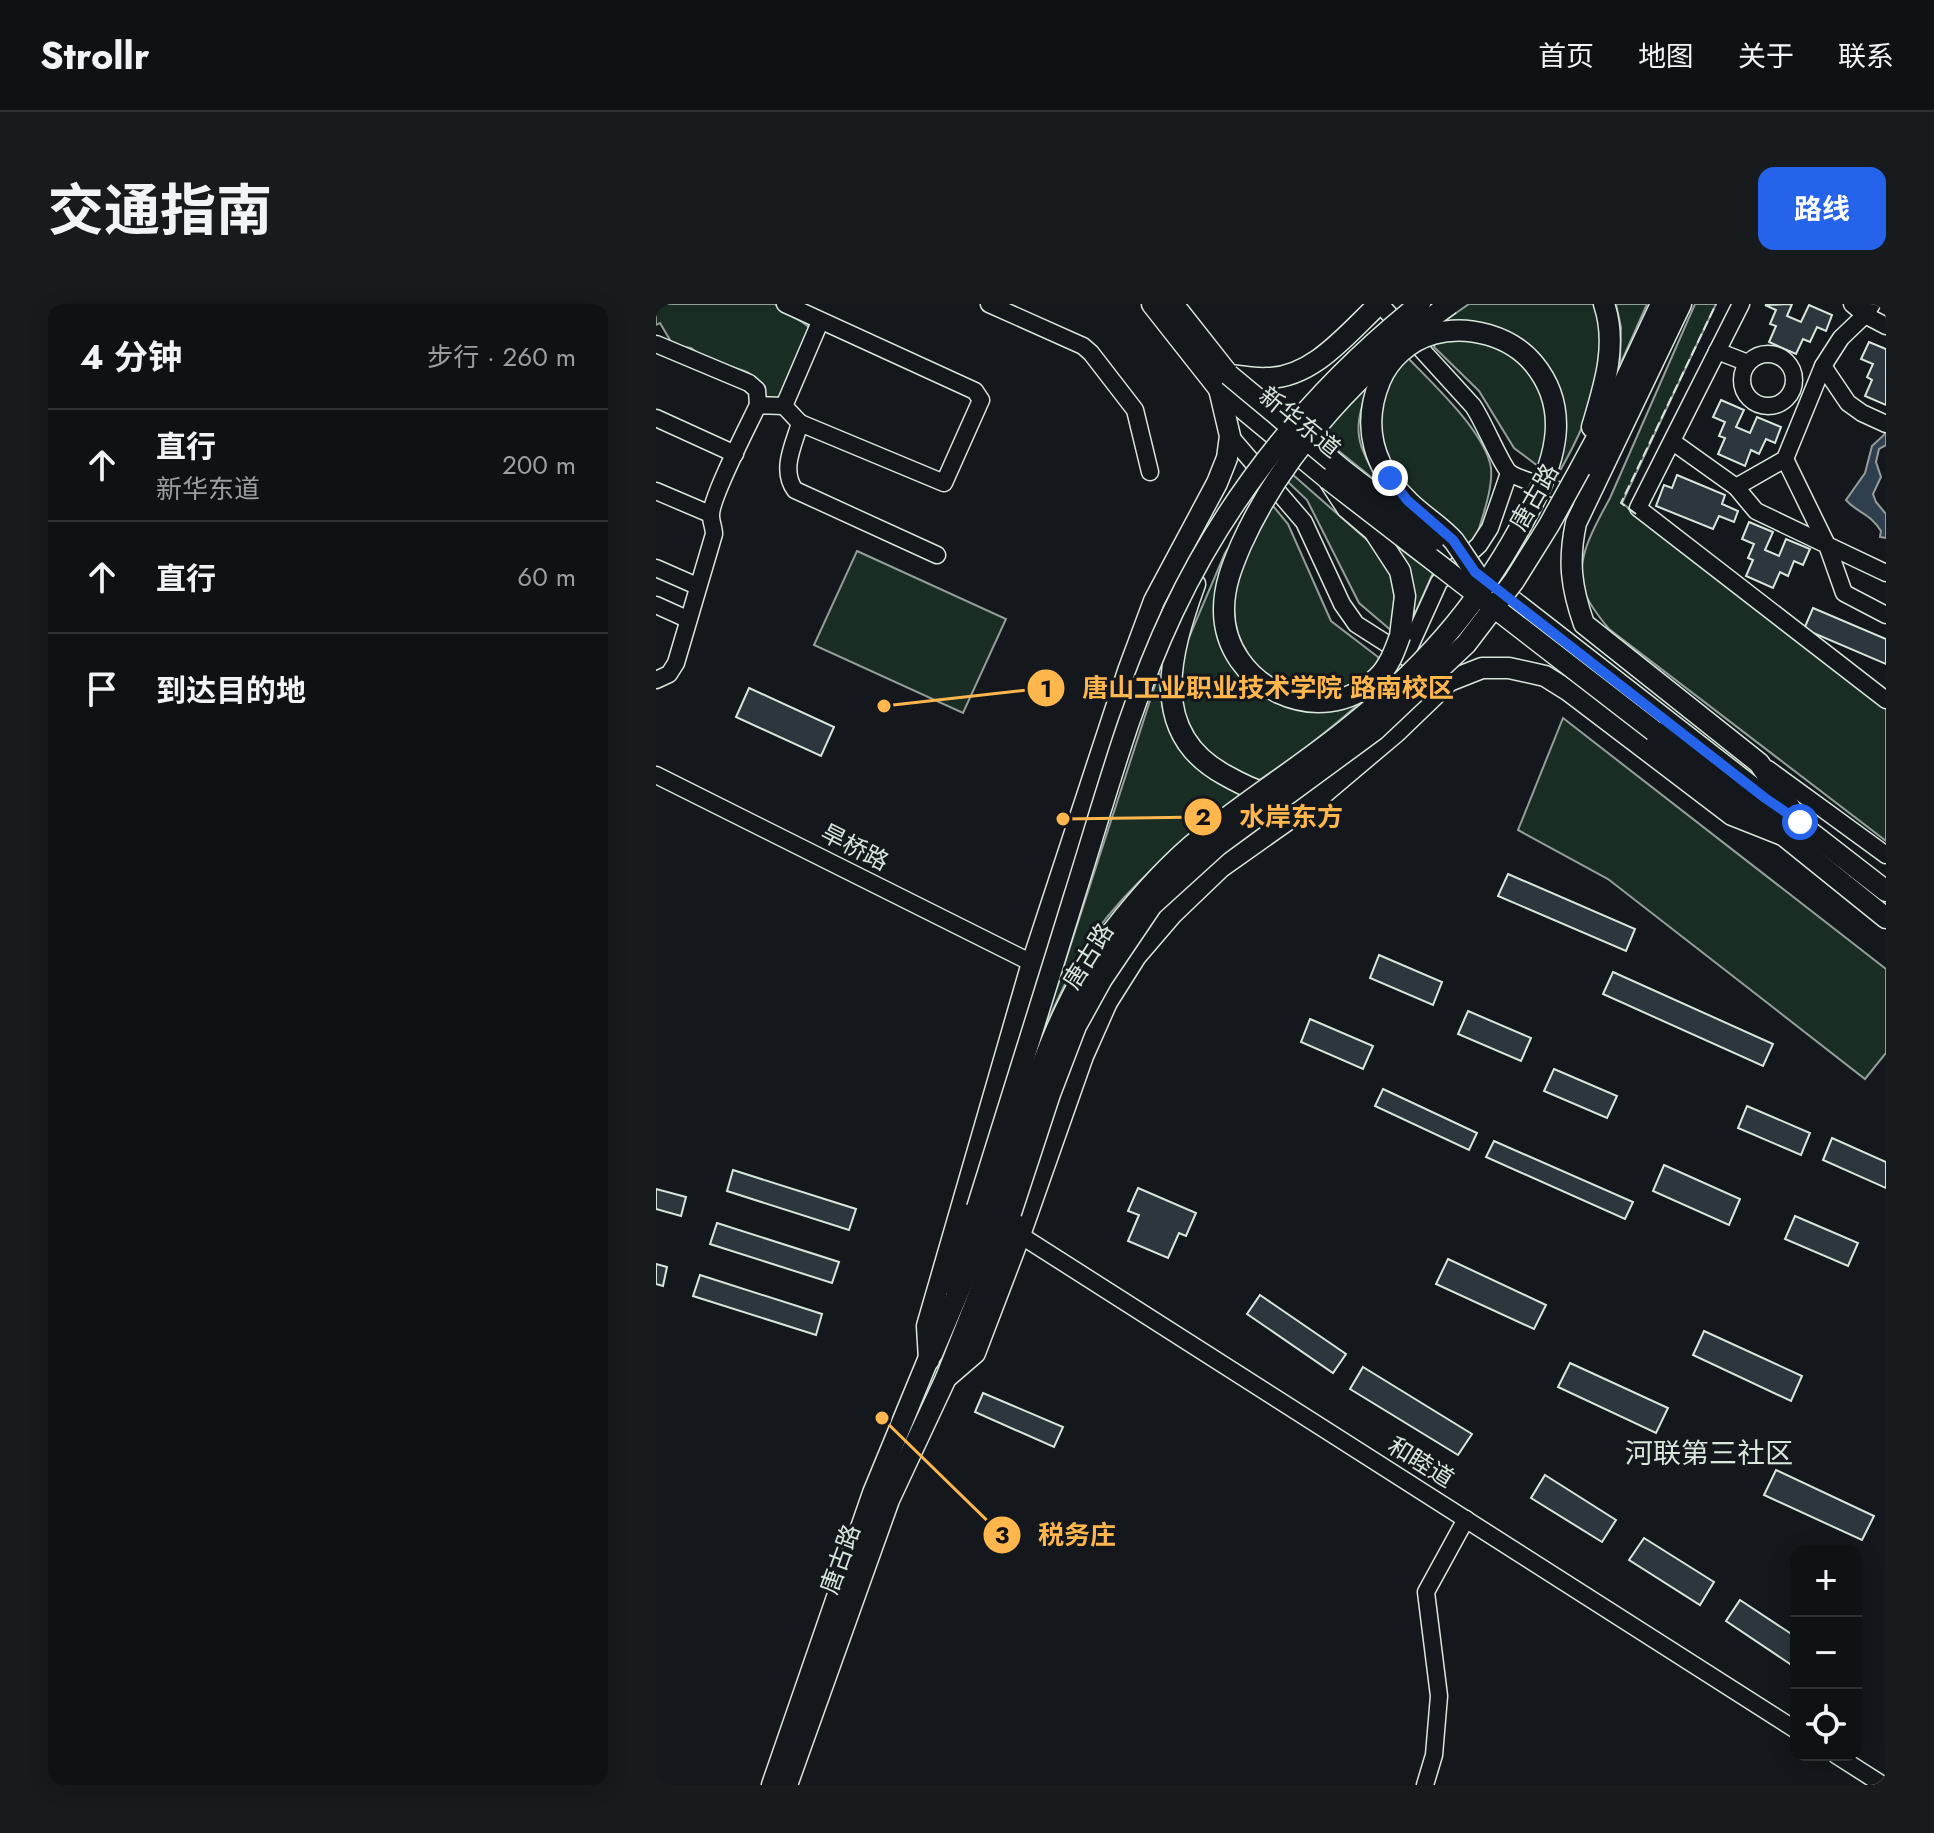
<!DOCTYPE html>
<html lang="zh">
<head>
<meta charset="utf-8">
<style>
  :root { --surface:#0f1215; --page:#181b1e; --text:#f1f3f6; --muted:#9b9ea0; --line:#2f3234; --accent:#2563eb }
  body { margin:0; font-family:Jost,"Noto Sans SC",sans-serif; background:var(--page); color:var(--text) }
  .controls { position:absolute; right:24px; bottom:24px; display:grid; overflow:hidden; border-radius:16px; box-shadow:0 4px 20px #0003 }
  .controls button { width:72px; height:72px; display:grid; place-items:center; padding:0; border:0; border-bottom:2px solid var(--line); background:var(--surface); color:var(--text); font:40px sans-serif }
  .stop { position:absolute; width:24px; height:24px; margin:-18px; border:6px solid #2563eb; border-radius:50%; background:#fff }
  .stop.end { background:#2563eb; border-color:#fff; box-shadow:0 2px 8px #0008 }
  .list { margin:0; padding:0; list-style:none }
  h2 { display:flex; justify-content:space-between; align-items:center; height:104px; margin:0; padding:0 32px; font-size:34px }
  h2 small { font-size:26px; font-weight:400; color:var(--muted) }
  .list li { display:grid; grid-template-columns:52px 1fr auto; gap:24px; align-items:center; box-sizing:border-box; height:112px; padding:0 32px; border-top:2px solid var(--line) }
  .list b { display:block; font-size:30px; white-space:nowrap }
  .list p { margin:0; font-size:26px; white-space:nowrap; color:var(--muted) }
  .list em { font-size:26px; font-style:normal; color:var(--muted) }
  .icon { flex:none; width:44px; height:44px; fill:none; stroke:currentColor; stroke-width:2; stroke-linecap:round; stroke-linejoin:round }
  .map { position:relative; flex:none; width:1230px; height:1481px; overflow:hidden; border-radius:16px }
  header { display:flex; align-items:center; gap:48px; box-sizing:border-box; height:112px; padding:0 40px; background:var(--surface); border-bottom:2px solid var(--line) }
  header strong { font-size:38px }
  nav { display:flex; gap:44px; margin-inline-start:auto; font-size:28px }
  .intro { display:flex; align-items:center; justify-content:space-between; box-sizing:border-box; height:192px; padding:0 48px }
  h1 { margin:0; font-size:56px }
  .button { padding:20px 36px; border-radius:16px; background:var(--accent); color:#fff; font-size:28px; font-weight:700 }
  main { display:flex; gap:48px; padding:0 48px }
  aside { flex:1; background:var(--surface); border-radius:16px; box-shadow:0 4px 20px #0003 }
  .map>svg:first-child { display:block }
</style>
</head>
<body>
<header>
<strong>Strollr</strong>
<nav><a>首页</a><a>地图</a><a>关于</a><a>联系</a></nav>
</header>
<div class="intro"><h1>交通指南</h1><a class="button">路线</a></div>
<main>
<aside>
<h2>4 分钟<small>步行 · 260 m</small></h2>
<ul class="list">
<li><svg class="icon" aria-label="ahead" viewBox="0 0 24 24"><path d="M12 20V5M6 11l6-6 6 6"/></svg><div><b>直行</b><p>新华东道</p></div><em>200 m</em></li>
<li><svg class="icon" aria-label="ahead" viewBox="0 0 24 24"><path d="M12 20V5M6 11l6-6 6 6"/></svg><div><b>直行</b></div><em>60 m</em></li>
<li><svg class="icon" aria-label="arrive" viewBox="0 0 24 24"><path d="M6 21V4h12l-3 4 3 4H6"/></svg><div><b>到达目的地</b></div></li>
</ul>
</aside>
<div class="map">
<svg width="1230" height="1481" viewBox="0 0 1230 1481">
  <rect width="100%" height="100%" fill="#14181c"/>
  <g fill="#1a2d24" stroke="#939e99" stroke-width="2">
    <path d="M 0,0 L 119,0 C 128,12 144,13 153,24 L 125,92 L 120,97 L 112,97 L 97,72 L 91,68 L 47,53 L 35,44 L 17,41 L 4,19 L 0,21 Z"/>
    <path d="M 813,0 L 938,0 C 965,50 925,132 899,175 L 858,144 L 823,87 L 778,43 L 784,20 Z"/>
    <polygon points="960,0 991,0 964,61 965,23"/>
    <path d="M 1039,0 L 1060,0 L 966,199 L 1230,403 L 1230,537 L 953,325 C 944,314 934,302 929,289 C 917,257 939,222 954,194 Z"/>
    <path d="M 750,52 C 776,79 824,123 834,159 C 840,180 823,222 817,244 C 766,201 700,153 731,76 C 735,68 744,60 750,52 Z"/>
    <path d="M 714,79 C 695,128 700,138 725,181 L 664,132 Z"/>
    <polygon points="636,170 718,242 735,265 739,300 737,328 703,299 651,196 632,178"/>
    <path d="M 608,191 L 632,220 L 675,317 L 722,353 L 729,375 C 689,415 646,448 599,479 L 558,457 L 532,432 L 520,388 L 528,345 L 569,249 Z"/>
    <polygon points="735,238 777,269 758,312 757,282"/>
    <polygon points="201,247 350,315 307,409 158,341"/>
    <path d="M 503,369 C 505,436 527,461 586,490 C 532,533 479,574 438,630 C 416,660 402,696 386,729 Z"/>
    <polygon points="907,414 1230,665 1230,749 1209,775 952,575 862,526"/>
  </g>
  <path fill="#2f3f4d" stroke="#939e99" stroke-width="2" d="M 1230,129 L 1230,141 L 1223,145 L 1220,158 L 1225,173 L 1217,190 L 1220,198 L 1230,210 L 1230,234 L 1224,233 L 1225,227 C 1213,208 1201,209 1190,196 L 1209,169 L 1216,142 Z"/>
  <g fill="#2c363c" stroke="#d8e6dc" stroke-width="2">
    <polygon points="1136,0 1131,12 1145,18 1153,1 1176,11 1170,27 1161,23 1154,38 1147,35 1140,50 1113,38 1120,22 1114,20 1120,6 1109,1"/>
    <polygon points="1213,38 1230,45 1230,101 1209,92 1216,76 1211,73 1217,60 1205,55"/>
    <polygon points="1065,96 1088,106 1080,123 1094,129 1101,113 1125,123 1119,139 1110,135 1103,150 1095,146 1089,162 1062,150 1069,134 1063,132 1069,118 1057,113"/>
    <polygon points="1021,171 1069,191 1066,200 1082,207 1078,218 1063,212 1057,225 1000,202 1008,181 1016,184"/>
    <polygon points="1093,218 1117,228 1109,246 1123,252 1130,235 1154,245 1147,261 1138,257 1132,272 1124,268 1117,284 1090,272 1097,256 1092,254 1098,240 1086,235"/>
    <polygon points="1157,304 1230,335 1230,360 1148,325"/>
    <polygon points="93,384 178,423 165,452 80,413"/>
    <polygon points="852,570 979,625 970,647 842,592"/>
    <polygon points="723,651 786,678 777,701 714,674"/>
    <polygon points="957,668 1117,740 1107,762 947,690"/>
    <polygon points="812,707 875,734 865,757 802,730"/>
    <polygon points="654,715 717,742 707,765 645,738"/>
    <polygon points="898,765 961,792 951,814 888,787"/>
    <polygon points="727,785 821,829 813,846 719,802"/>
    <polygon points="1091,802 1154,829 1145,851 1082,824"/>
    <polygon points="1176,834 1230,858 1230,884 1167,856"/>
    <polygon points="838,837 977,898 969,915 830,853"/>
    <polygon points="1008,861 1084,895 1073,921 997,887"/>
    <polygon points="77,866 200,905 193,926 71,887"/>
    <polygon points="482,884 540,909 530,932 523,929 512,954 472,937 483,911 472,907"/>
    <polygon points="0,885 30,893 25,912 0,905"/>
    <polygon points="1139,912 1202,939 1192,962 1129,935"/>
    <polygon points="61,919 183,958 176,979 54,940"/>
    <polygon points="792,955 890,1001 878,1025 780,980"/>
    <polygon points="0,960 11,963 7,982 0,980"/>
    <polygon points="44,971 166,1010 160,1031 37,992"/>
    <polygon points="604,991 690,1050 677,1069 591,1010"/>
    <polygon points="1048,1027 1146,1072 1135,1097 1037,1051"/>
    <polygon points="914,1059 1012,1104 1000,1129 902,1083"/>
    <polygon points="707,1063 816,1130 802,1151 694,1085"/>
    <polygon points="327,1089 407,1123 398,1143 319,1108"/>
    <polygon points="1120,1166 1218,1212 1206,1236 1108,1191"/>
    <polygon points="889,1171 960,1216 946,1238 875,1194"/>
    <polygon points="988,1234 1058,1278 1044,1301 973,1256"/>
    <polygon points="1084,1296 1140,1333 1140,1364 1070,1317"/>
  </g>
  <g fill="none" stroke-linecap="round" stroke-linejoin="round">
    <g stroke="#d8e6dc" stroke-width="19">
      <g id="minor">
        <polyline points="129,0 319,87 325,96 288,179 144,119"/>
        <polyline points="333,0 427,42 435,49 479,106 494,168"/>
        <path d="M 724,0 L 817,102 C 827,116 846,163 854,169 C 867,178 905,186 922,192"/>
        <polyline points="1085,0 982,204 1230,396"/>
        <polyline points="1196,0 1209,11 1230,22"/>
        <polyline points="0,40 93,79 101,86 102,101"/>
        <polyline points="1061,47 1092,59"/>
        <circle cx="1112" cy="76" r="26"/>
        <polyline points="1167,62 1192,99 1206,109 1230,120"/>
        <path d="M 128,102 L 144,119 C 138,140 124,166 139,186 L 281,251"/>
        <polyline points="0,114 79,150"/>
        <polyline points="574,132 648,218 686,300 700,320 772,366"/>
        <polyline points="1017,138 1080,183 1100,207 1171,241 1188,289 1230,311"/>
        <polyline points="1129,155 1171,241 1230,269"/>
        <polyline points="1080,183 1129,155 1167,62 1185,34 1209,11 1216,0"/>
        <polyline points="0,187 54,210"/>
        <polyline points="0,264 41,282"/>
        <polyline points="0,301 31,315"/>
        <polyline points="749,353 783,278 823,241 834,224 853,169"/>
        <path d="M 0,376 L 13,370 L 20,359 L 58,230 C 58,224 55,218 55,212 C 54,195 93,120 102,101 L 128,102 L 164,18"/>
        <polyline points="1112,465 1230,551"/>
        <polyline points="0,471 376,659"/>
        <polyline points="364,931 1140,1426"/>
        <polyline points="1180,1451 1227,1481"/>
        <polyline points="769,1481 778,1451 783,1392 770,1288 810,1215"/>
      </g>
    </g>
    <g stroke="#d8e6dc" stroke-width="23">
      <g id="major">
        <polyline points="496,0 563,85 672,175 691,204 718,227 744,267 749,292 744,332"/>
        <path d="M 517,0 L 573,71 C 586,72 599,75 611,74 C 657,74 692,29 723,0"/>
        <path d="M 1025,0 L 920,219 C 912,257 915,283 928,320 L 1103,459 L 1144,518"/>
        <path d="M 936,123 C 948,83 962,41 948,0"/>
        <polyline points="924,165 951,115 1005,0"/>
        <path d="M 539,280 C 514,349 491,429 569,471 C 585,480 603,489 620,492"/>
        <polyline points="835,280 1230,587"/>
        <polyline points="998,427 1230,614"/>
        <polyline points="297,981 321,904"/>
        <polyline points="276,1050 337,907"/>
        <polyline points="273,1056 271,1022 376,659 472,367 498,297 561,179 571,154 574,132 563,85"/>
        <polyline points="290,1074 319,1049 364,931 427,752 451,698 480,652 516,610 565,563 657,498 740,428 793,377 826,364 853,364 889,372 913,387 1076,511 1124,530"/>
        <polyline points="116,1481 217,1189 276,1046"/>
        <polyline points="131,1481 233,1196 290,1074 355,909"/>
      </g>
    </g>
    <use href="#minor" stroke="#14181c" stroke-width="16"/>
    <use href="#major" stroke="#14181c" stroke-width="20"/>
    <g stroke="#d8e6dc" stroke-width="23" stroke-linecap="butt">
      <g id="major-bridge">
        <polyline points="573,71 687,166 778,236"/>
        <polyline points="672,175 998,427"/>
        <path d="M 744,332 C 739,346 733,363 721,374 C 665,429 567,382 568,305 C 568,282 576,262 585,241 C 628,145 709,61 794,0"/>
        <path d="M 321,904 C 353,801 386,697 418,593 C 448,498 474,399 517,308 C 574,187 660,83 764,0"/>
        <path d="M 337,907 C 369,813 395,708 456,628 C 483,593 513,559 547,532 C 595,493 649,460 696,421 C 776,357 831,290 877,199 C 900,154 914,104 878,60 C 855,32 812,20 777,30 C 754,36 733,55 724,77 C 705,123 718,164 753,198 C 767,212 785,222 798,237 C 805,247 812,258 819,268"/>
        <polyline points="355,909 394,790 420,722 446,675 496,601 561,542 719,426 810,340 858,277 893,221 924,165"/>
      </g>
    </g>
    <use href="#major-bridge" stroke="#14181c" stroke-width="20"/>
    <polyline stroke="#d8e6dc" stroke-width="2" stroke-dasharray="10 4" stroke-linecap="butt" points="980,210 965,199 1060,0"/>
  </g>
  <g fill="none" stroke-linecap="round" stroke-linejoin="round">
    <polyline stroke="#2563eb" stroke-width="10" points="734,174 751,196 797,236 819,268 1109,494 1144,518"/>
  </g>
  <g text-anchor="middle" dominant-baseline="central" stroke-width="6" stroke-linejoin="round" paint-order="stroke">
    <g font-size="24" fill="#d8e6dc" stroke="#14181c">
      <text transform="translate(644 118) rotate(39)">新华东道</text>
      <text transform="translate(878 193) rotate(-60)">唐古路</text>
      <text transform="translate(199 543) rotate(27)">旱桥路</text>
      <text transform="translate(432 652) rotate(-58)">唐古路</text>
      <text transform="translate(765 1158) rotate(32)">和睦道</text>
      <text transform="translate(184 1255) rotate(-70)">唐古路</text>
    </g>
    <g font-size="28" fill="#d8e6dc" stroke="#14181c">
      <text x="1053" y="1149">河联第三社区</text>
    </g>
  </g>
  <path fill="none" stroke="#ffb74d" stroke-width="3" d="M228 402L390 384M407 515L547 513M226 1114L346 1231"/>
  <g fill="#ffb74d" stroke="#14181c" stroke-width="3">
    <circle cx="228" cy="402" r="8"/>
    <circle cx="407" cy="515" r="8"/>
    <circle cx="226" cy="1114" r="8"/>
    <circle cx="390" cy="384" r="20"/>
    <circle cx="547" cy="513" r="20"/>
    <circle cx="346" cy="1231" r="20"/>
  </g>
  <g font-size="24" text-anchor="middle" font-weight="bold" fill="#111">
    <text x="390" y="393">1</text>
    <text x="547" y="521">2</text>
    <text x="346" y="1239">3</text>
  </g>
  <g font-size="26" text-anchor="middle" font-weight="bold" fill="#ffb74d" stroke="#14181c" stroke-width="6" stroke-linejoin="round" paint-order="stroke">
    <text x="612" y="393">唐山工业职业技术学院 路南校区</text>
    <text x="635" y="522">水岸东方</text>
    <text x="421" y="1240">税务庄</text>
  </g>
</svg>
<div class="controls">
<button>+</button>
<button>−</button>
<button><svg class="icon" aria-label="locate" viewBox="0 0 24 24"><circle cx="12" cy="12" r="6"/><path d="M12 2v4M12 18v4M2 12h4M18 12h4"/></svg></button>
</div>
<div class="stop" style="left:1144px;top:518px"></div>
<div class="stop end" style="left:734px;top:174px"></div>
</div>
</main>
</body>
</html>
